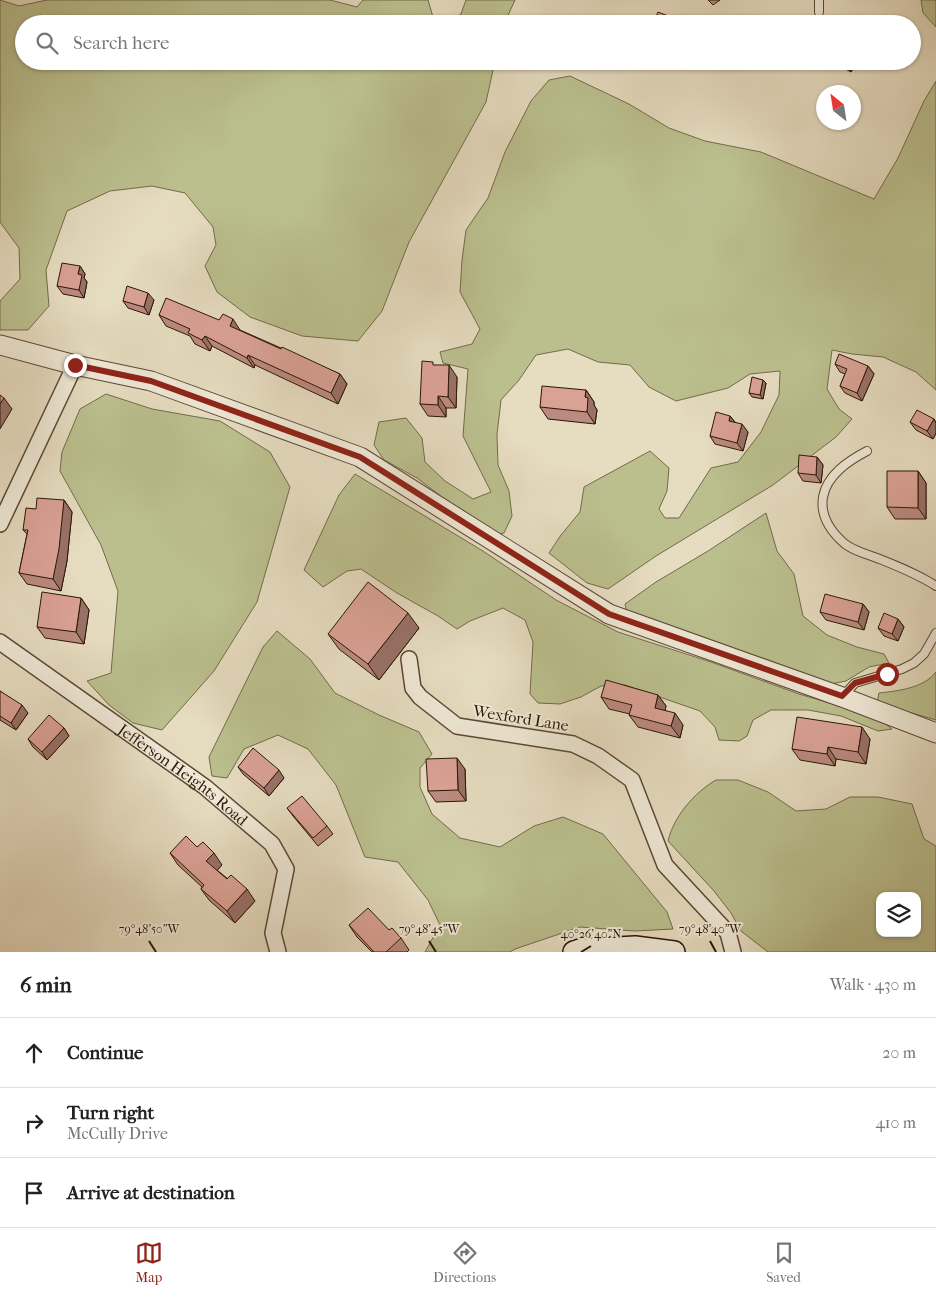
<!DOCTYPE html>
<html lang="en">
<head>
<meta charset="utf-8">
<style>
  :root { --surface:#fff; --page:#f2f2f2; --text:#222; --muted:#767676; --line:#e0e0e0; --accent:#8f2418 }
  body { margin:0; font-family:"IM FELL French Canon",serif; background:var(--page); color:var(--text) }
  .controls { position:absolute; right:15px; bottom:15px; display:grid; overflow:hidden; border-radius:10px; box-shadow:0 1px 4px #0004 }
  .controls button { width:45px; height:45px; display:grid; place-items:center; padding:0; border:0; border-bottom:1px solid var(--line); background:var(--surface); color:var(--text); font:25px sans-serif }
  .compass { position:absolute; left:816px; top:85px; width:45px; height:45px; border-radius:50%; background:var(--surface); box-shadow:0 1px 4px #0004; rotate:330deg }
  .stop { position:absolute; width:15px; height:15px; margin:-11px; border:4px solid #8f2418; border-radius:50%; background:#fff }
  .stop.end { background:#8f2418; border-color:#fff; box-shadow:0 1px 5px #0008 }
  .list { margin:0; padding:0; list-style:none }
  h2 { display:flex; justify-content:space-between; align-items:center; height:65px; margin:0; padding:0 20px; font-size:21px }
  h2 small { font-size:16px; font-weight:400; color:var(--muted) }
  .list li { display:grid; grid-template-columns:32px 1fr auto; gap:15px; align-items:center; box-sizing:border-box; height:70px; padding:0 20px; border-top:1px solid var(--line) }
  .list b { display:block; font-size:19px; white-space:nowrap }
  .list p { margin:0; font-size:16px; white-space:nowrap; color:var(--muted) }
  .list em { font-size:16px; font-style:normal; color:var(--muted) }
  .icon { flex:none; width:28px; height:28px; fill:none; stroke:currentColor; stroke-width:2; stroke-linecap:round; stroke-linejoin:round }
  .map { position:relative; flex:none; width:936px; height:952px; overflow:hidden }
  .search { position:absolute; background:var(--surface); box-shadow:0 1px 4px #0004; left:15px; right:15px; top:15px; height:55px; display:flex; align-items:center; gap:12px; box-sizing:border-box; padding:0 18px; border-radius:28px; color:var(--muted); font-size:19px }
  .sheet { height:275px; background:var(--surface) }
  nav { display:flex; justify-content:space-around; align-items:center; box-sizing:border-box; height:70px; border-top:1px solid var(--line); background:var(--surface); font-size:14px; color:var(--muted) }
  nav a { display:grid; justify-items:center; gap:2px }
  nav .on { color:var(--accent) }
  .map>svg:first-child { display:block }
</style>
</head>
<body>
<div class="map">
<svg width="936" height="952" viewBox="0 0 936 952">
  <rect width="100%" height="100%" fill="#e6dcc0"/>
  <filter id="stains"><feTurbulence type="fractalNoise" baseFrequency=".004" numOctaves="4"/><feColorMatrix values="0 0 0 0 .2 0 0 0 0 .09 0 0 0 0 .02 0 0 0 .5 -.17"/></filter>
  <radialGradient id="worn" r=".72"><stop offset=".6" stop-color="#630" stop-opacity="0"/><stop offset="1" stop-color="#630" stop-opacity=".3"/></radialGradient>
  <g fill="#bbbf8e" stroke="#736a4a" fill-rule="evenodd">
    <polygon points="0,0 19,6 47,0 330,0 357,7 363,0 428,0 435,24 24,24 24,61 495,61 486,102 409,242 382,311 358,341 302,336 250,317 217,292 205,266 216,245 213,227 185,193 152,186 110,191 67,211 46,270 49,306 28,330 0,330 0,301 20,279 19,248 0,222"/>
    <polygon points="466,0 515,0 504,24 448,24 461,14"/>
    <polygon points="921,0 936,0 936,27 923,13"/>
    <polygon points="570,76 629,104 669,128 705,141 761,152 874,199 898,158 924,101 936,81 936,390 916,372 883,357 852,354 832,350 827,389 839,409 852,419 836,437 773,485 656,556 608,589 587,583 549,553 561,535 580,512 584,487 650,451 669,468 667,491 659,509 665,518 679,518 711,468 738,462 761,432 779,395 780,371 750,374 728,388 676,401 649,387 630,365 598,362 568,349 536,355 519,380 501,400 497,434 498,465 509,491 512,516 504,533 492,535 417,478 384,460 374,445 379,422 406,418 422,438 425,462 445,481 473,499 491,492 463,436 468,369 443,363 440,352 472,344 480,329 460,292 462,260 466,230 488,198 505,152 531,101 549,80"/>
    <polygon points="106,394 152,409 220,421 270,452 290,487 257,602 214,671 162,730 133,723 109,705 87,681 111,673 118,591 101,545 60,471 62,452 80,409"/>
    <polygon points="355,474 483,551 556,600 618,632 711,662 799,694 877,717 892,729 878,731 841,716 808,710 771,710 753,720 747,736 739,741 719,740 715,727 700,711 625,685 601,686 581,697 560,704 538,703 530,694 533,642 525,620 503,608 470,621 457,629 438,616 397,593 361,569 347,571 323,587 304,570 339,495"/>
    <polygon points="766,513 777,551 794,574 803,616 827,635 857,647 884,654 889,663 869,667 846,681 831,684 778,664 627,613 625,604 656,582 708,551"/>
    <polygon points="277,631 310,659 335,693 379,715 419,732 432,754 420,768 420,787 432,814 460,838 500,847 534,826 563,817 603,834 667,912 673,929 635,931 580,927 515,949 510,952 425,952 440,925 428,900 398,862 365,857 336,785 308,749 278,735 244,749 227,778 212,776 209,757 263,647"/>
    <path d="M 936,672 L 936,720 L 877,703 L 879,693 C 898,691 924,688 936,672 Z"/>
    <path d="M 716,780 L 738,780 L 768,792 L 796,811 L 826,809 L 850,797 L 878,797 L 912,804 L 924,839 L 936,846 L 936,952 L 768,952 L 741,931 L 731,913 L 714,891 L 668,841 C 674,816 694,793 716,780 ZM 880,896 L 917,896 L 917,933 L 880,933 Z"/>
  </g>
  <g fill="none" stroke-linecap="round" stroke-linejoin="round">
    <g stroke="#5a4834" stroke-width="10">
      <g id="service">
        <polyline points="819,0 819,12"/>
        <path d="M 867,451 C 848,461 827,475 823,497 C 820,516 831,532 845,544 C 854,551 866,554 877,558 C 897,566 918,574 936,586"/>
        <polyline points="842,697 855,683 902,669 914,663 924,654 936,633"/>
      </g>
    </g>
    <g stroke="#5a4834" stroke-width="18">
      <g id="minor">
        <polyline points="0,524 75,365"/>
        <path id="s1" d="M 0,642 L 205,787 L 272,844 L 286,869 L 273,933 L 278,952"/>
        <polyline points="409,659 413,688 420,697 457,726 573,744 598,756 632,780 665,865 728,933 733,952"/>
      </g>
    </g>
    <g stroke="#5a4834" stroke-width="21">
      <polyline id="tertiary" points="0,345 75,365 151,381 360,457 609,614 842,697 936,733"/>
    </g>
    <g stroke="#2b1605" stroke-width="24">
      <polyline id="secondary" points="574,952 580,950 635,947 674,952"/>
    </g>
    <use href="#service" stroke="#efe8d6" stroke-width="8"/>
    <use href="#minor" stroke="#efe8d6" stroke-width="15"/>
    <use href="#tertiary" stroke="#efe8d6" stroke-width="19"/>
    <use href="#secondary" stroke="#efe8d6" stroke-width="21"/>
  </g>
  <g fill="#bb8a80" stroke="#2b1605">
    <polygon points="708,0 720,0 713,5"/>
    <polygon points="831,61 866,61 863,66 856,63 851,72"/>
    <polygon points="80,266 85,274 84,278 87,282 84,298 63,294 57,286"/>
    <polygon points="154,300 149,315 128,308 123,301"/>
    <polygon points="159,315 240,330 340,374 347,384 338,404 255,365 254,368 212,346 210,351 195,344 190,336 166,326"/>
    <polygon points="835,364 868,366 874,374 862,401 845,393 840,386 845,374 840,372"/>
    <polygon points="435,365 457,377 456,408 446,408 446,417 428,416 420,404"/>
    <polygon points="766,383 763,399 752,397 749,393"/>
    <polygon points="586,390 594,402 594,405 597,410 595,424 548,419 540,407"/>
    <polygon points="730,416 735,422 748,432 743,451 715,444 710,436"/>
    <polygon points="934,419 936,423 936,433 933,439 916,430 910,422"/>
    <polygon points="817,457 823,465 821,483 803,481 798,473"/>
    <polygon points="918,471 926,483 926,519 895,519 887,507"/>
    <polygon points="64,500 72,512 67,561 61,591 27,584 19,573 27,534 23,530 36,509"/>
    <polygon points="81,598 89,610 84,644 45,638 37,627"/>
    <polygon points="863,604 869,612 864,630 826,620 820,612"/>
    <polygon points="898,619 904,627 898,641 884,636 878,628"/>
    <polygon points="419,628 379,680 339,649 328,634"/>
    <polygon points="0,691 28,713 16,730 0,720"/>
    <polygon points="658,695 666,706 665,710 683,725 680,738 638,727 629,715 630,714 609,709 601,697"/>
    <polygon points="64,728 69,736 47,760 33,747 28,739"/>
    <polygon points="870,739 866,764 836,759 835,766 800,760 792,749"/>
    <polygon points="238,767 284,778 269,796 243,774"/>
    <polygon points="465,769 466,801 436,802 428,791"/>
    <polygon points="287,808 327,826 333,834 318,846 293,816"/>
    <polygon points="197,847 222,865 217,870 255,901 235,923 209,900 201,889 202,887 178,865 170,853"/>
    <polygon points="349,925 401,938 409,950 407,952 372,952 357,937"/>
  </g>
  <g fill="#997168" stroke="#2b1605">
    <polygon points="673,18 676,22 675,24 670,24"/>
    <polygon points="843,61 855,61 856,63 851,72"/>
    <polygon points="859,61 866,61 863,66"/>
    <polygon points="80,266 85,274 84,278 87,282 84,298 79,290 78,274"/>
    <polygon points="148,293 154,300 149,315 144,307"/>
    <polygon points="233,319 240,330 237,336 230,326"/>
    <polygon points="205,336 212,346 210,351 202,340"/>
    <polygon points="248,355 255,365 254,368 247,358"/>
    <polygon points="449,365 457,377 456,408 448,397"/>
    <polygon points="868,366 874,374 862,401 857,393"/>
    <polygon points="340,374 347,384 338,404 331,393"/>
    <polygon points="763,380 766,383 763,399 760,395"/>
    <polygon points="586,390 594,402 594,405 597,410 595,424 587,412 585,397"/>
    <polygon points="438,396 446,408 446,417 438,405"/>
    <polygon points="4,398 12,409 0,429 0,404"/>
    <polygon points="730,416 736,424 729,421"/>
    <polygon points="934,419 936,423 936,433 933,439 927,431"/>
    <polygon points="742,424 748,432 743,451 737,443"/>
    <polygon points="817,457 823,465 821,483 816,475"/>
    <polygon points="918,471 926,483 926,519 918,508"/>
    <polygon points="64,500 72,512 67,561 61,591 53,579"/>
    <polygon points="81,598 89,610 84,644 76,632"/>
    <polygon points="863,604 869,612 864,630 858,622"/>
    <polygon points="408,613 419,628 379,680 368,664"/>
    <polygon points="898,619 904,627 898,641 892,634"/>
    <polygon points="658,695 666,706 663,719 655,708"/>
    <polygon points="22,705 28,713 16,730 11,723"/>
    <polygon points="675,713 683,725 680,738 671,726"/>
    <polygon points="862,727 870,739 866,764 858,752"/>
    <polygon points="64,728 69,736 47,760 42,752"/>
    <polygon points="828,747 836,759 835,766 827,754"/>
    <polygon points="457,758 465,769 466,801 458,790"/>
    <polygon points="279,770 284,778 269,796 264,788"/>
    <polygon points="214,853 222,865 215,873 206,861"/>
    <polygon points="247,889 255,901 235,923 227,911"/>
  </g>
  <g fill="#daa195" stroke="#2b1605">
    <polygon points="658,12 673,18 670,24 660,24 654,21"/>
    <polygon points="62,263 80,266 78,274 82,275 79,290 57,286"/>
    <polygon points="127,286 148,293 144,307 123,301"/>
    <polygon points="166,298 219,320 223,314 233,319 230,326 281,349 282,347 340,374 331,393 248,355 247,358 205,336 202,340 188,333 190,329 159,315"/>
    <polygon points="839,354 868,366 857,393 840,386 847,369 835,364"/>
    <polygon points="422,361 433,362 433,365 449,365 448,397 438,396 438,405 420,404"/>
    <polygon points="752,377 763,380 760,395 749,393"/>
    <polygon points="542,386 586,390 585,397 588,398 587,412 540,407"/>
    <polygon points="0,395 4,398 0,404"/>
    <polygon points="917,410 934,419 927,431 910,422"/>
    <polygon points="716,412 730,416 729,421 742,424 737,443 710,436"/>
    <polygon points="799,455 817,457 816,475 798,473"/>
    <polygon points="887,471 918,471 918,508 887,507"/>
    <polygon points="37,498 64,500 59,549 53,579 19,573 28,530 23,530 26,508 36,509"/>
    <polygon points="368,582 408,613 368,664 328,634"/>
    <polygon points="42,592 81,598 76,632 37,627"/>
    <polygon points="825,594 863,604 858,622 820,612"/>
    <polygon points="884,613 898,619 892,634 878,628"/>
    <polygon points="606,680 658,695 655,708 675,713 671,726 629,715 632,705 601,697"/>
    <polygon points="0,691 22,705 11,723 0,716"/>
    <polygon points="49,715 64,728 42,752 28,739"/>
    <polygon points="797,717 862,727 858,752 828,747 827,754 792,749"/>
    <polygon points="253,748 279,770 264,788 238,767"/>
    <polygon points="457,758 458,790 428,791 426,759"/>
    <polygon points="302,796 327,826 313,838 287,808"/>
    <polygon points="186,836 197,847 203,842 214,853 206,861 227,879 231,875 247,889 227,911 201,889 204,885 170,853"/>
    <polygon points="368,908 389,930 392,928 401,938 386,952 374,952 349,925"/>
  </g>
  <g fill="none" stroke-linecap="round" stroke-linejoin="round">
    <polyline stroke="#8f2418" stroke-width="6" points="75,365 151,381 360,457 609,614 842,696 855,683 887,674"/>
  </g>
  <path fill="none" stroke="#2b1605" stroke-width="2" d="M 149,941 L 156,952M 429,941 L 436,952M 710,941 L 716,952M 581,952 L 591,946"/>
  <g text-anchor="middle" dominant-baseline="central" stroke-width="4" stroke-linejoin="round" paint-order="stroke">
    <g font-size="16" fill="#2b1605" stroke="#efe8d6">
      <text transform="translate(521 718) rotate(9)">Wexford Lane</text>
      <text stroke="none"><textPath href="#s1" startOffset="226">Jefferson Heights Road</textPath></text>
    </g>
  </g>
  <g font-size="12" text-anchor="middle" fill="#2b1605" stroke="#efe8d6" stroke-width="4" stroke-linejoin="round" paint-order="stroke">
    <text x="149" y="933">79°48'50"W</text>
    <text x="429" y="933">79°48'45"W</text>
    <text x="710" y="933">79°48'40"W</text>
    <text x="591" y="938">40°26'40"N</text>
  </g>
  <rect width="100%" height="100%" filter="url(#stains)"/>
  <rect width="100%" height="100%" fill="url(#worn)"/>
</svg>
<div class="controls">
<button><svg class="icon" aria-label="layers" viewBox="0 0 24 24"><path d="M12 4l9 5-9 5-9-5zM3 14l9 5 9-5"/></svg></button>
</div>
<svg class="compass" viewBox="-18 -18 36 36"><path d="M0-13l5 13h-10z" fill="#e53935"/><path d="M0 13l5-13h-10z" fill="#767676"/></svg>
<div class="stop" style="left:887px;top:674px"></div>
<div class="stop end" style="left:75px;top:365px"></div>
<div class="search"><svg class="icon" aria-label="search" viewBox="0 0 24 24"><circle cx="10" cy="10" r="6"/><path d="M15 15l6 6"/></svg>Search here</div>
</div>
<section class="sheet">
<h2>6 min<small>Walk · 430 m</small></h2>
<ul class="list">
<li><svg class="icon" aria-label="ahead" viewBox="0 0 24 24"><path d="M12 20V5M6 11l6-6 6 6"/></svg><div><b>Continue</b></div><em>20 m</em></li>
<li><svg class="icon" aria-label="right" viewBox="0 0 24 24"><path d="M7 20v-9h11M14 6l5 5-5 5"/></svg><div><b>Turn right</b><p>McCully Drive</p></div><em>410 m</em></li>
<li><svg class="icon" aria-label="arrive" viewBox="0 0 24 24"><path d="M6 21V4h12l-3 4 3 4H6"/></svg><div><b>Arrive at destination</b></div></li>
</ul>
</section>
<nav>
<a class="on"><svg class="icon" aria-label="map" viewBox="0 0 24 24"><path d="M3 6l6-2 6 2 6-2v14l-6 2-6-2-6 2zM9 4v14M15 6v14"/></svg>Map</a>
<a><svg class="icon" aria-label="directions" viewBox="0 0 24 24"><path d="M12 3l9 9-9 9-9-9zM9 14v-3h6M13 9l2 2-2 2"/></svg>Directions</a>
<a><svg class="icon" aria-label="saved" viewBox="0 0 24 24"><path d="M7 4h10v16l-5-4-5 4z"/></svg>Saved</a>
</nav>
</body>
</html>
